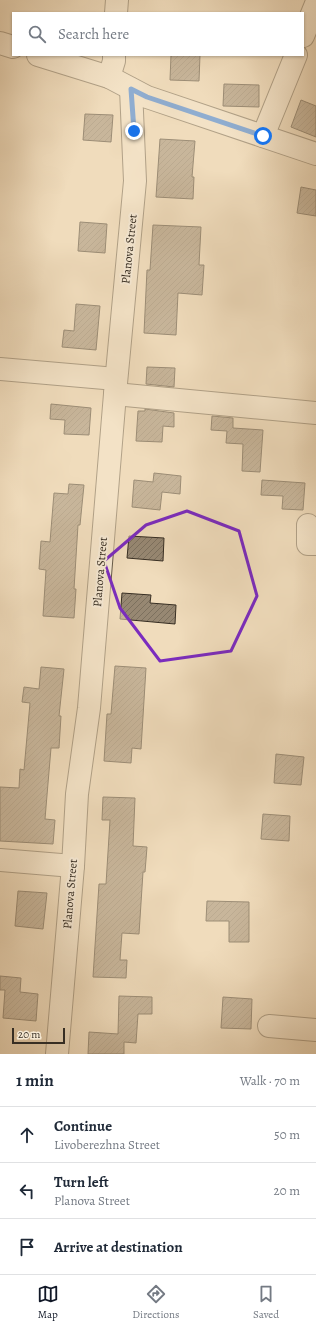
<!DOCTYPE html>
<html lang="en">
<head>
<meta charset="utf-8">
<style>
  :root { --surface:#fff; --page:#f2f2f3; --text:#1f2937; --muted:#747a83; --line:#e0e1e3; --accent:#111827 }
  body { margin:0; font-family:Alegreya,serif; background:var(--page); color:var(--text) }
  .scale { position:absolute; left:12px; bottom:10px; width:53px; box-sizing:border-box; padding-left:4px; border:2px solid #372e23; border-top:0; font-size:11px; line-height:14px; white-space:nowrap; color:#372e23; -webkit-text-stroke:3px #f5e8d3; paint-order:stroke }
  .stop { position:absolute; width:12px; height:12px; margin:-9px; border:3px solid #1a73e8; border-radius:50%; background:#fff }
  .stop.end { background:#1a73e8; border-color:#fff; box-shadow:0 1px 4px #0008 }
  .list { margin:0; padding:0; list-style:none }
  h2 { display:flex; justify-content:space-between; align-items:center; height:52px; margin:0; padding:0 16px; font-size:17px }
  h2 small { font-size:13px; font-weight:400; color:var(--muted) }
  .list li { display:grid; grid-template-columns:26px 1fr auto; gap:12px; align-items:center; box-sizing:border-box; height:56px; padding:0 16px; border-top:1px solid var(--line) }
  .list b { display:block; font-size:15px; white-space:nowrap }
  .list p { margin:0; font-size:13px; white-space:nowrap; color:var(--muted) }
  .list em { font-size:13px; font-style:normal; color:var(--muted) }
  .icon { flex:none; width:22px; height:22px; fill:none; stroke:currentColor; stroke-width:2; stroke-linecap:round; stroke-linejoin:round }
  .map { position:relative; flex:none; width:316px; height:1054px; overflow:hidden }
  .search { position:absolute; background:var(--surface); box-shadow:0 1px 3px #0004; left:12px; right:12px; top:12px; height:44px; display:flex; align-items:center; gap:10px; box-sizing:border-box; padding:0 14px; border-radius:0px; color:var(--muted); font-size:15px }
  .sheet { height:220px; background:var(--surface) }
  nav { display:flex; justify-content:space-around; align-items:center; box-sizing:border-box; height:56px; border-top:1px solid var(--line); background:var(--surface); font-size:11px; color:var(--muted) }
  nav a { display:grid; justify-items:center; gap:2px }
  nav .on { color:var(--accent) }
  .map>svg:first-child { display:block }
</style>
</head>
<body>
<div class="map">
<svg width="316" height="1054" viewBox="0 0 316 1054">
  <defs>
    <pattern id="building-hatch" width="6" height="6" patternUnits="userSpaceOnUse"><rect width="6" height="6" fill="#978873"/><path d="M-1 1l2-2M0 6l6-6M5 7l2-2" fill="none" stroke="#7c705e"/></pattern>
  </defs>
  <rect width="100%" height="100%" fill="#f0dcbc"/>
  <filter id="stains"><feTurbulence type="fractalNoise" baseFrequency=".005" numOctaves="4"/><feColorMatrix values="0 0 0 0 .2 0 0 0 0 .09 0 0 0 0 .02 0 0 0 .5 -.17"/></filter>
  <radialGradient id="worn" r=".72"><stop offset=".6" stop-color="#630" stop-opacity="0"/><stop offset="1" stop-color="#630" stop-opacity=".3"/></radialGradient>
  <g fill="url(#building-hatch)" stroke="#372e23">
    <polygon points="171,55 200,55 199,81 170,80"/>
    <polygon points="224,84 259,85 259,107 223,106"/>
    <polygon points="301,100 316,106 316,137 291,127"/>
    <polygon points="85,114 113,115 111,142 83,140"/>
    <polygon points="160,139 195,141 192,177 194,177 193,199 156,197"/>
    <polygon points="301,187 316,190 316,216 297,213"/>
    <polygon points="80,222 107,224 105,253 78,251"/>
    <polygon points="153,225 201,227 199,265 204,265 202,295 178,293 176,335 144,333 147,270 150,270"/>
    <polygon points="76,304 100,306 96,350 62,347 64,330 74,331"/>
    <polygon points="147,367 175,368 174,387 146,384"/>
    <polygon points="51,404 91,408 89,435 64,434 65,420 50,419"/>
    <polygon points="145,409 174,413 174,427 163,426 162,442 136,441 138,411 145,411"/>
    <polygon points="212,416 233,418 233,428 263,430 260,472 242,471 243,444 226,443 227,431 211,430"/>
    <polygon points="154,473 181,476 180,494 162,492 160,510 132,507 134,480 153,482"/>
    <polygon points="262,480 305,483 303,510 282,509 283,496 261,495"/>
    <polygon points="69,484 84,485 80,525 78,525 74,589 76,589 74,618 43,616 46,570 39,569 41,541 50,542 54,493 68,494"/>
    <polygon points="129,536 164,538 163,561 127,558"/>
    <polygon points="122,593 151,595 150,603 176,605 175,624 120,619"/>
    <polygon points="115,666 146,668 141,749 132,748 131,763 104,761 107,714 111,714"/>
    <polygon points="41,667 64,669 59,716 61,716 59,748 51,748 45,819 55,820 53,844 0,841 0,787 19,788 20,769 24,770 30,703 22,702 24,687 39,689"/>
    <polygon points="276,754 304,757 301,785 274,783"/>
    <polygon points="103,797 135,798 133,846 147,847 145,872 143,872 139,934 122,933 120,960 127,960 126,978 93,977 99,884 106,884 110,820 102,820"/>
    <polygon points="263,814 290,816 289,841 261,839"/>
    <polygon points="18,891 47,893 43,929 15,926"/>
    <polygon points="207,901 249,902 249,942 229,942 229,921 206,921"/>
    <polygon points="0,976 21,978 20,992 38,994 36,1021 3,1018 5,990 0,990"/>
    <polygon points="119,996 152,997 152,1014 138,1014 136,1043 124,1042 124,1054 88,1054 89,1032 118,1034"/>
    <polygon points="223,997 252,999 251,1029 221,1028"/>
  </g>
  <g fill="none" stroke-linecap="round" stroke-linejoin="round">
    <g stroke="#655a49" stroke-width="24">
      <g id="minor">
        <polyline points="116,13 117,0"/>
        <polyline points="303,36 316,4"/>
        <polyline points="0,43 13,47"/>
        <polyline points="38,55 109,77 147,97 316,154"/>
        <polyline points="109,77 114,61 114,55"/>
        <polyline points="263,136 296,55"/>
        <polyline points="0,369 116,379"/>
        <polyline points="115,394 316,413"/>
        <polyline points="308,525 308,544 316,544"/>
        <polyline points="0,860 73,866"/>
        <polyline points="269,1026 316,1030"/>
        <polyline points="57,1054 73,866 77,794 89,708 115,394 135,181 131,89"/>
      </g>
    </g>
    <use href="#minor" stroke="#f5e8d3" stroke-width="22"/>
  </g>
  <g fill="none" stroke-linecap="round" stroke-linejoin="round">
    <polyline stroke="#1a73e8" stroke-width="5" points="134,131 131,89 147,97 263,136"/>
  </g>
  <path d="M0 0H316V1054H0ZM 187,511 L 239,531 L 257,596 L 231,651 L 160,661 L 120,608 L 104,561 L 146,525 Z" fill="#f0dcbc" fill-opacity=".55" fill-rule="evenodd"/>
  <path fill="none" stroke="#7b2cbf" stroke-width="3" stroke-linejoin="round" d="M 187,511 L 239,531 L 257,596 L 231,651 L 160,661 L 120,608 L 104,561 L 146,525 Z"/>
  <g text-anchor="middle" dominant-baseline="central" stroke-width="4" stroke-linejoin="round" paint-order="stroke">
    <g font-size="12" fill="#372e23" stroke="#f5e8d3">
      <text transform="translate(129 249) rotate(-84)">Planova Street</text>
      <text transform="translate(100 572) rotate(-85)">Planova Street</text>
      <text transform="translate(70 894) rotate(-85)">Planova Street</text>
    </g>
  </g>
  <rect width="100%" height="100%" filter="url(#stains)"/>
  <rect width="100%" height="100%" fill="url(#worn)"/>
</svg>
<div class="scale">20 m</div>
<div class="stop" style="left:263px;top:136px"></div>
<div class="stop end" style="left:134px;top:131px"></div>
<div class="search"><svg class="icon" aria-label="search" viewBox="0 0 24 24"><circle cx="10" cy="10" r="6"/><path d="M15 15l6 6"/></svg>Search here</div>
</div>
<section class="sheet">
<h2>1 min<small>Walk · 70 m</small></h2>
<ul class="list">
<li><svg class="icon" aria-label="ahead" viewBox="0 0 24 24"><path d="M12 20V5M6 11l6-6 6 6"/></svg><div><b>Continue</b><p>Livoberezhna Street</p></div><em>50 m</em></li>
<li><svg class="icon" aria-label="left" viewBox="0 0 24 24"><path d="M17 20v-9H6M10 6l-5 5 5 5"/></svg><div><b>Turn left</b><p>Planova Street</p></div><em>20 m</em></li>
<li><svg class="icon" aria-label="arrive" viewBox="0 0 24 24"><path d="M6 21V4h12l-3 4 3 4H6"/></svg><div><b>Arrive at destination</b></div></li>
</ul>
</section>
<nav>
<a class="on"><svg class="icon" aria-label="map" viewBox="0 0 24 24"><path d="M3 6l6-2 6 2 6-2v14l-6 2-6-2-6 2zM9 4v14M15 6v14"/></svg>Map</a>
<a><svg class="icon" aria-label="directions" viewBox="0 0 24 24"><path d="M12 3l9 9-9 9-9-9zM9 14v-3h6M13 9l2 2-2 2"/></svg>Directions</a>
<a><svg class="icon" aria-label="saved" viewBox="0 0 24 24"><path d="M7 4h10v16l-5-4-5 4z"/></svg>Saved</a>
</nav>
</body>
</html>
